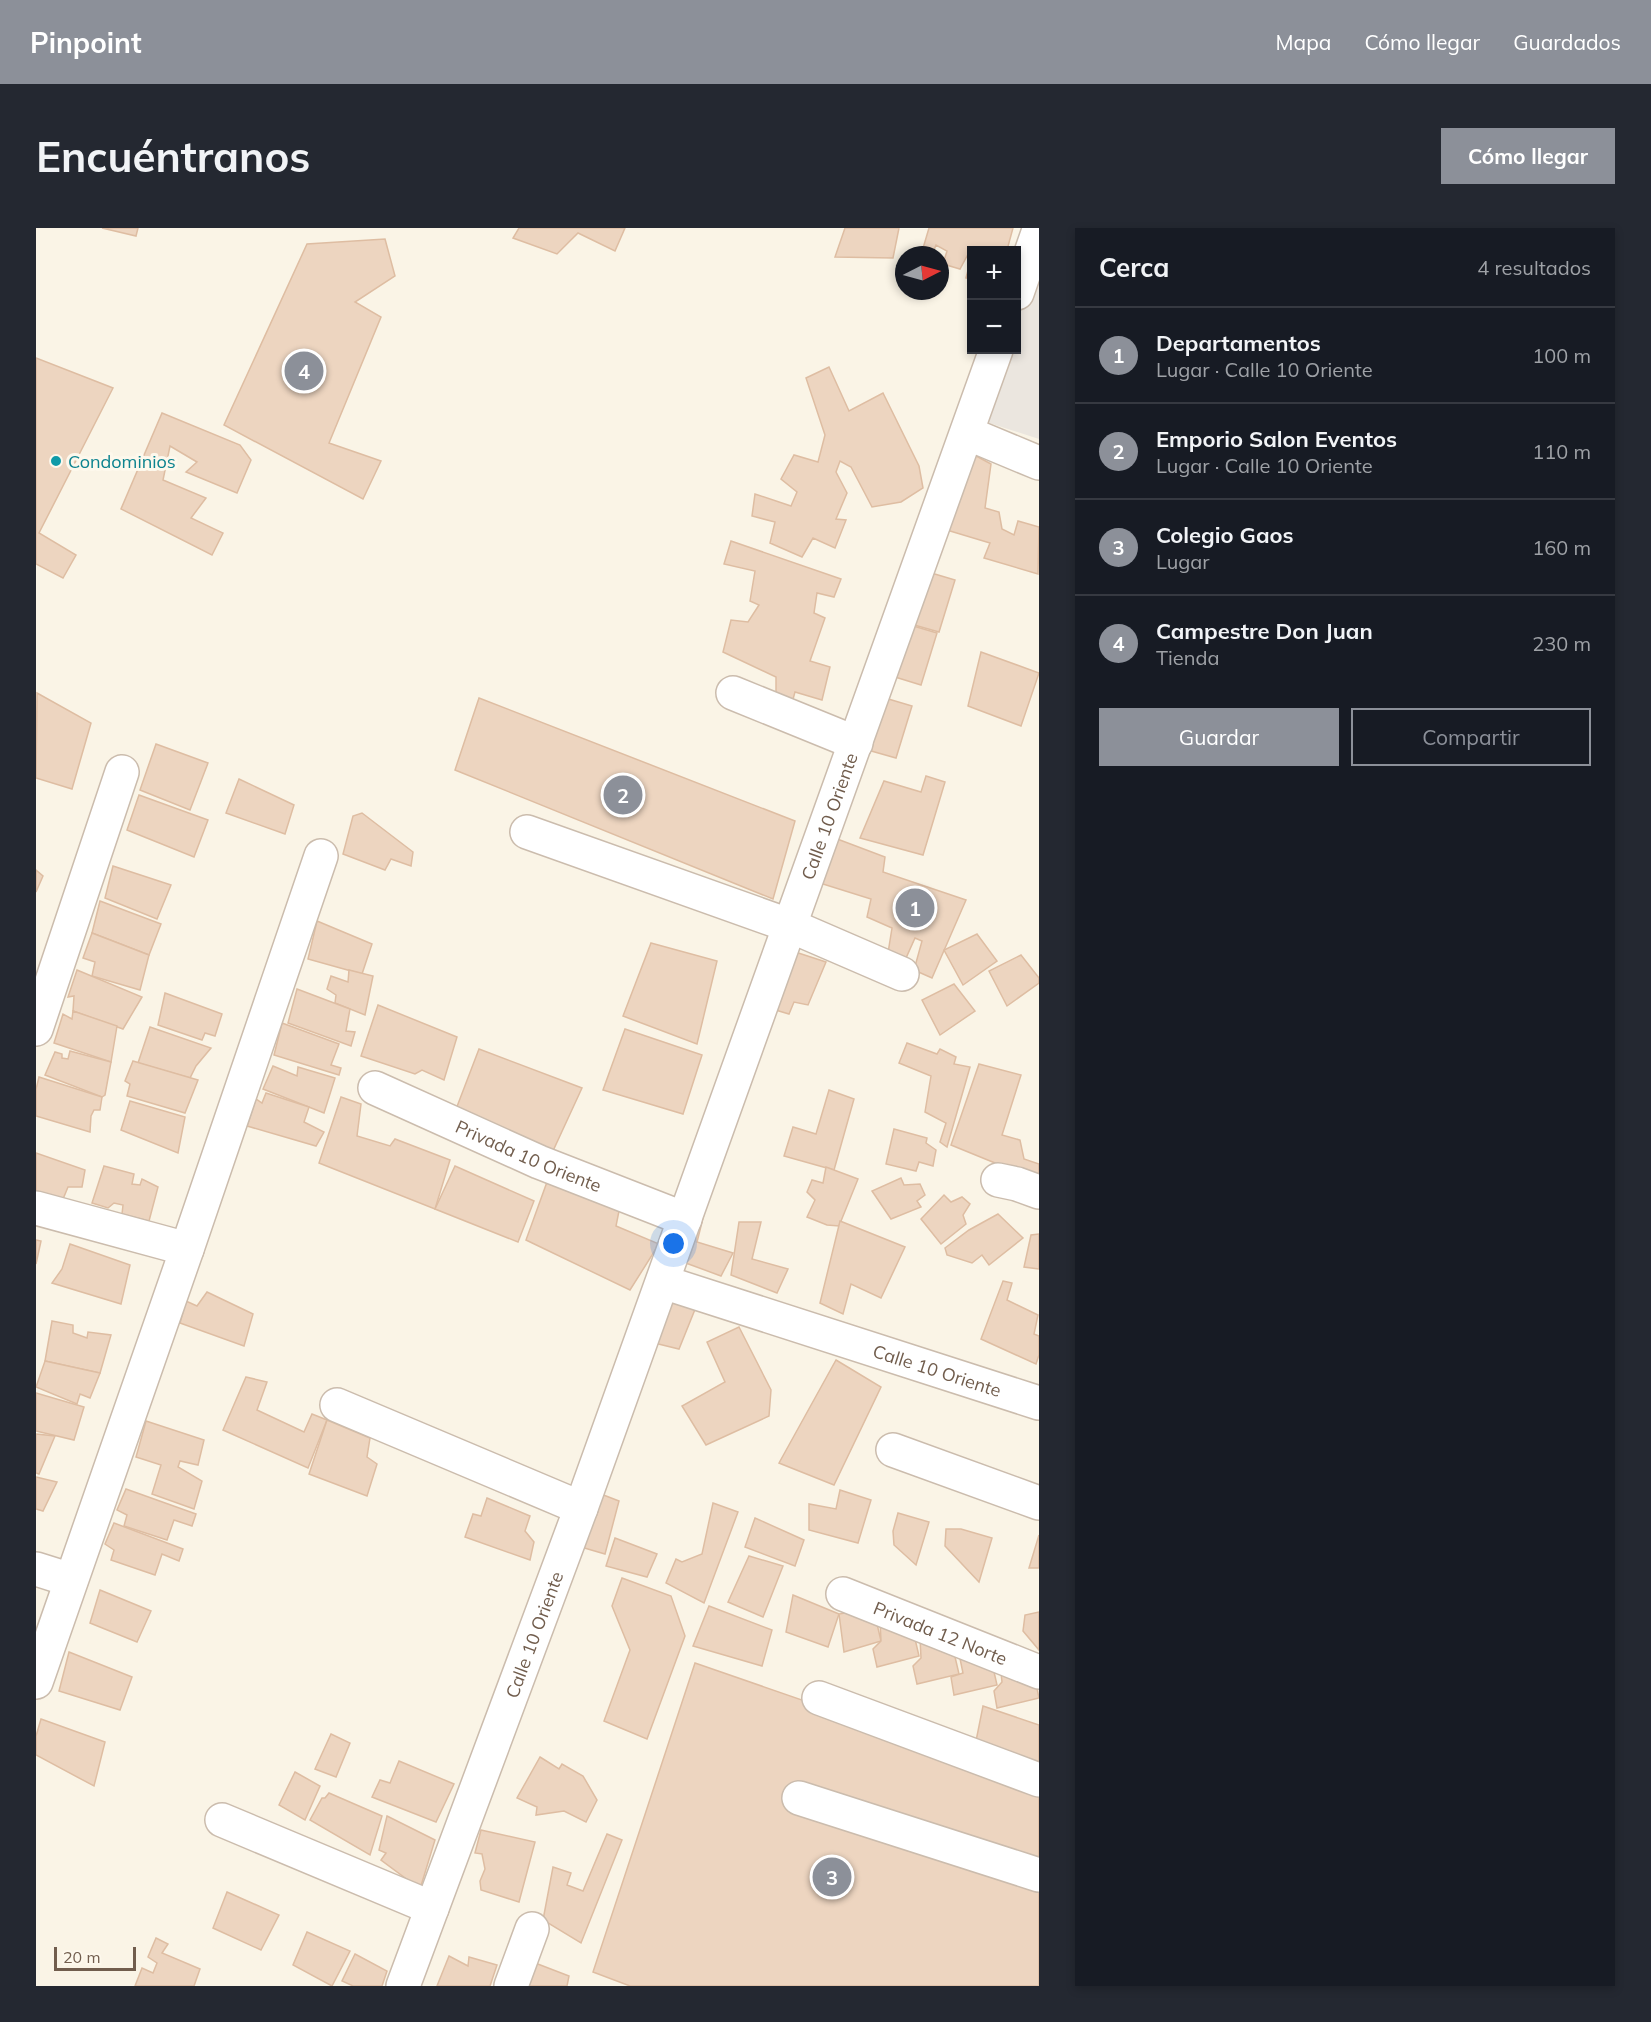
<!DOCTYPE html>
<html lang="es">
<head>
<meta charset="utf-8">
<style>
  :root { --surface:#171b24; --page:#242831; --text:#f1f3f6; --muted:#9ea1a6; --line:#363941; --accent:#8c9099 }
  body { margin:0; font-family:Mulish,sans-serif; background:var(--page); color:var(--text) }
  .controls { position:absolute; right:18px; top:18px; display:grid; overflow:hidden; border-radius:0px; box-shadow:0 3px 9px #0003 }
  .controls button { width:54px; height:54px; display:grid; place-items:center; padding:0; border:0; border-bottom:2px solid var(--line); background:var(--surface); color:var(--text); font:30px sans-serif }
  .compass { position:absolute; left:859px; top:18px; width:54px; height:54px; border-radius:50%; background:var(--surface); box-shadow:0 3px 9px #0003; rotate:84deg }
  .scale { position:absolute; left:18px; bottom:15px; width:82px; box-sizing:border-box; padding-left:6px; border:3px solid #715d4d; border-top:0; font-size:16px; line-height:21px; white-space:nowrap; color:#715d4d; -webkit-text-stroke:4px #fdf8ec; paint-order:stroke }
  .you { position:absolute; left:638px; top:1016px; width:21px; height:21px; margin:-15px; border:4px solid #fff; border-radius:50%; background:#1a73e8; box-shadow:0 0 0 9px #1a73e833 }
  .badge { display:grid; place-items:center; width:39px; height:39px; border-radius:50%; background:var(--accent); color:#fff; font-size:20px; font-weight:700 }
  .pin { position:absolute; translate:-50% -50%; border:3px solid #fff; box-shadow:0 2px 6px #0006 }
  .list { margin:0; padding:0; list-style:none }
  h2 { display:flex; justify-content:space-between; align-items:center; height:78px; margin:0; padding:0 24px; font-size:26px }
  h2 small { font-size:20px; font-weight:400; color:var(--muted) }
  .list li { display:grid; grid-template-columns:39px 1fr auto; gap:18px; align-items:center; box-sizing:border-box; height:96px; padding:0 24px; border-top:2px solid var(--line) }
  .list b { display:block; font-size:22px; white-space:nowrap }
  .list p { margin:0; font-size:20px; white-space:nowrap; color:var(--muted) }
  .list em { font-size:20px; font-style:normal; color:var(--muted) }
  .actions { display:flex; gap:12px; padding:18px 24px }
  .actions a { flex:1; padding:14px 0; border:2px solid var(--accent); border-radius:0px; text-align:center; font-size:21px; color:var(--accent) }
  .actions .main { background:var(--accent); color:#fff }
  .map { position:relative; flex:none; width:1003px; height:1758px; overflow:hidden; border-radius:0px }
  header { display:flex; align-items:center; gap:36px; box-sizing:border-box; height:84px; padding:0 30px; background:var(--accent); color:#fff }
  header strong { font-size:28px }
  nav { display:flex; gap:33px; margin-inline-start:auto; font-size:21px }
  .intro { display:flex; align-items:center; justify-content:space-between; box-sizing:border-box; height:144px; padding:0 36px }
  h1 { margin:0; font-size:42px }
  .button { padding:15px 27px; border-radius:0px; background:var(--accent); color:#fff; font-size:21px; font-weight:700 }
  main { display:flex; gap:36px; padding:0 36px }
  aside { flex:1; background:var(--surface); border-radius:0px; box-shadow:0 3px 9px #0003 }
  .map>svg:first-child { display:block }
</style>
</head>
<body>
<header>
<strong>Pinpoint</strong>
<nav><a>Mapa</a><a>Cómo llegar</a><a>Guardados</a></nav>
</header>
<div class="intro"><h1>Encuéntranos</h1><a class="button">Cómo llegar</a></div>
<main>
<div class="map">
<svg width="1003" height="1758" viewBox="0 0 1003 1758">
  <rect width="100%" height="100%" fill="#faf4e6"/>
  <polygon fill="#ebe6df" points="1003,20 1003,211 944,192 968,122 981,122 981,85"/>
  <g fill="#edd5c0" stroke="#debda2" stroke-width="1.5">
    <polygon points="66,0 102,0 100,8"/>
    <polygon points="483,0 589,0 579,23 542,5 521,26 477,10"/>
    <polygon points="809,0 863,0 857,30 799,29"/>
    <polygon points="893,0 977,0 971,22 936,22 936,51 930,50 935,31 931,28 924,41 907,36 911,23 900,17 896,27 885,27"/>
    <polygon points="349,11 359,48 319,74 345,89 293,215 345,233 327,271 188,197 271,16"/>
    <polygon points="0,130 77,160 3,305 40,327 27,350 0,336"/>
    <polygon points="793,139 813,183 847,165 883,238 887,260 865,274 836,279 815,239 804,233 800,244 811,265 800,291 810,292 799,320 777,310 766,329 734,315 739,294 716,288 719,266 755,278 761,264 745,251 758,227 782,234 789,207 770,150"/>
    <polygon points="126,185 204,217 215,232 201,265 150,244 161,234 134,218 127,252 170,270 155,290 187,305 176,327 85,281"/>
    <polygon points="931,223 955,236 949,280 963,284 966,301 978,307 982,293 1003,299 1002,346 948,330 954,315 904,300"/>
    <polygon points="695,313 805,351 798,369 781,365 778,385 789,390 774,433 794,439 786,472 759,464 756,475 740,468 740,449 687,424 695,392 712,394 723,377 714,373 719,343 688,336"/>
    <polygon points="882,341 919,352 903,404 864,393"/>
    <polygon points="864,394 901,405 885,457 846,445"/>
    <polygon points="945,424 1003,445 985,498 932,478"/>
    <polygon points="1,465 55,495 36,561 0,550"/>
    <polygon points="839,467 876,478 860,530 821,519"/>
    <polygon points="443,470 759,593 737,671 419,542"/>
    <polygon points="120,516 172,535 154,582 104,562"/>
    <polygon points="890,548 909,554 887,627 824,610 848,553 885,564"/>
    <polygon points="203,551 258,577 249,606 190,585"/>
    <polygon points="103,567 172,592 158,629 91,602"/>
    <polygon points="326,585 377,624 375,638 355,631 349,642 307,626 317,588"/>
    <polygon points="788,606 849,629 847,644 930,672 896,750 878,742 886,713 879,710 870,730 852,725 856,700 831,689 835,671 771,651"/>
    <polygon points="77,638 135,657 121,691 69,670"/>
    <polygon points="0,642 7,648 0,664"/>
    <polygon points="64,673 125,696 113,727 56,705"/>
    <polygon points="281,693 336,716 326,746 272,731"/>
    <polygon points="56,705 113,727 104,762 56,748 59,734 47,730"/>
    <polygon points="941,706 961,733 927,757 908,722"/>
    <polygon points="615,715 681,733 661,816 587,788"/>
    <polygon points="747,720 790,734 772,777 758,774 753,786 726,778"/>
    <polygon points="985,727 1003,750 1003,755 971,778 953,743"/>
    <polygon points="41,742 106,769 87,801 37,783 38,768 32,769"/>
    <polygon points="313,742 337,748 329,787 299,775 300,767 291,761 295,748 312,754"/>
    <polygon points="918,756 939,783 904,807 886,772"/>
    <polygon points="261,761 314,781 310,803 319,804 315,818 252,795"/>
    <polygon points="129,765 186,786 179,808 169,805 166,812 122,797"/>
    <polygon points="342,777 421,809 408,852 386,842 379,846 325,828"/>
    <polygon points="37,783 81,798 75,834 18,815 27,786 36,791"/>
    <polygon points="246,795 303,816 295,837 305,840 303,847 238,827"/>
    <polygon points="114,799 175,820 160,838 154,850 102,835"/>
    <polygon points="589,801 666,827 647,886 567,862"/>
    <polygon points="871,815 901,826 904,821 920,829 918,836 934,839 911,919 904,914 910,895 889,884 895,848 863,835"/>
    <polygon points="443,821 546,860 516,925 417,889"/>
    <polygon points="34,823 75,834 69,867 66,869 9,847 19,824 26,826 26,830 32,831"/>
    <polygon points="97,833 162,852 149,885 91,868 94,856 89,853"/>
    <polygon points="943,836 985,847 966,907 984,912 988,931 1003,936 1003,953 915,917"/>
    <polygon points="237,838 261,848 262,839 299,850 288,885 227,861"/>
    <polygon points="3,849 66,869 64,882 58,882 55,888 54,904 0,888 0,861"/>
    <polygon points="793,862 818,871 798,942 748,928 757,899 780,906"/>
    <polygon points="230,865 273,879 268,894 288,904 280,918 211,898 220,871 226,875"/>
    <polygon points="305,869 325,876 321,908 354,918 359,911 414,932 399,981 283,935"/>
    <polygon points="94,873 149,889 142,925 85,902"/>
    <polygon points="858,901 891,910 890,915 900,922 897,938 883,934 880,943 850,936"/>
    <polygon points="0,925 49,942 46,959 32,959 27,971 0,964"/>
    <polygon points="68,938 98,946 96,956 104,957 106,951 122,959 113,993 86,986 87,977 78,975 72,980 56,975"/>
    <polygon points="419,938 498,973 482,1014 399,981"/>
    <polygon points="790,939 822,951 803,998 791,997 771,989 779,972 771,964 776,952 787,955"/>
    <polygon points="865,950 868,957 884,956 889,967 881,973 885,979 855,991 836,963"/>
    <polygon points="511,954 584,978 580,998 623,1016 594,1062 490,1012"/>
    <polygon points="908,967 915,974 926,969 934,976 927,987 930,996 905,1016 885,991"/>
    <polygon points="670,978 661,1014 697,1025 685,1048 639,1031"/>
    <polygon points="962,986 987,1010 953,1037 946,1027 936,1035 911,1027 909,1020 933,1002"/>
    <polygon points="804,993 869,1019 845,1070 815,1056 807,1086 784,1075"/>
    <polygon points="703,994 725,994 716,1031 752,1041 741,1065 695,1047"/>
    <polygon points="1003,1006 1003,1041 988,1039 995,1007"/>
    <polygon points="0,1012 5,1013 0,1036"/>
    <polygon points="34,1016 94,1037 85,1076 16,1055 26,1041"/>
    <polygon points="967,1053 976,1055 971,1072 1002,1087 998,1106 1003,1108 1003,1127 1000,1136 945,1111"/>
    <polygon points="623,1063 662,1074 643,1121 610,1113"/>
    <polygon points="171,1064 217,1086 208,1118 144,1095 150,1073 161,1078"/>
    <polygon points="16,1093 37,1097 37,1105 51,1110 52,1104 75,1107 64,1145 9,1133"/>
    <polygon points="703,1099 735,1162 733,1188 670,1217 646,1178 689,1154 671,1114"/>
    <polygon points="800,1132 845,1159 798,1257 743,1235"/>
    <polygon points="9,1133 64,1145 54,1170 44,1166 41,1176 0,1159"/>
    <polygon points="210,1149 231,1154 221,1182 268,1204 276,1186 291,1192 272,1240 187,1202"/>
    <polygon points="0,1165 48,1179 38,1212 0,1203"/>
    <polygon points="291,1192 334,1210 331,1229 341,1236 331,1268 273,1246"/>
    <polygon points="110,1193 168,1212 162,1237 144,1233 142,1239 166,1253 158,1281 116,1266 125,1237 100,1229"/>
    <polygon points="0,1206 19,1208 3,1246 0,1245"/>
    <polygon points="0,1249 21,1254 7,1283 0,1281"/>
    <polygon points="90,1261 160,1286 156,1298 138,1292 131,1312 88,1298 91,1287 81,1282"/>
    <polygon points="552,1261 583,1273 569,1326 538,1317"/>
    <polygon points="804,1262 835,1272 822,1315 773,1302 773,1276 800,1281"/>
    <polygon points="451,1270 494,1288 489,1303 498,1314 494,1332 429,1309 437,1286 445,1288"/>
    <polygon points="677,1275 702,1284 668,1375 630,1355 640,1331 646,1334 666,1326"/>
    <polygon points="862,1285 893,1294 880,1337 858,1317 857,1303"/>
    <polygon points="719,1290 768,1312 759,1338 709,1319"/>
    <polygon points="78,1295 147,1321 143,1333 126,1326 119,1347 75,1332 78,1322 69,1316"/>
    <polygon points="910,1301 925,1301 956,1310 943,1354 909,1318"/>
    <polygon points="1003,1307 1003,1340 993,1340"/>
    <polygon points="579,1310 621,1326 611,1349 570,1338"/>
    <polygon points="713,1328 747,1338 727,1389 692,1374"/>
    <polygon points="586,1350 635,1368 649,1408 611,1511 568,1493 594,1422 576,1378"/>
    <polygon points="64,1362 115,1383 101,1414 54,1395"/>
    <polygon points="757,1367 803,1386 792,1419 750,1404"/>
    <polygon points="835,1370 845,1413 808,1424 803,1386 820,1383"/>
    <polygon points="673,1378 736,1402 726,1438 657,1418"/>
    <polygon points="1003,1384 1003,1422 987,1403 989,1387"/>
    <polygon points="873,1385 883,1428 841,1439 837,1421 845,1413 844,1393"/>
    <polygon points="913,1403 923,1446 881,1456 877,1438 885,1430 884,1410"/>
    <polygon points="951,1413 961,1457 918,1467 915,1449 927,1445 922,1421"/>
    <polygon points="33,1424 96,1449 84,1482 23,1463"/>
    <polygon points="994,1427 1003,1470 961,1480 958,1463 966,1454 964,1435"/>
    <polygon points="659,1435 1003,1554 1003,1758 594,1758 557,1744"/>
    <polygon points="947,1478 1003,1497 1003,1543 937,1528"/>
    <polygon points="5,1491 69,1514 58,1558 0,1527 0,1508"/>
    <polygon points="295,1506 314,1515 300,1549 279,1541"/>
    <polygon points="504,1529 523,1541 526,1536 547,1548 561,1572 550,1594 528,1583 500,1587 501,1579 481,1570"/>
    <polygon points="363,1533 418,1556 400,1594 336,1569 344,1552 354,1555"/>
    <polygon points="259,1544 284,1558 269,1592 243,1577"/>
    <polygon points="293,1565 346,1588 334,1627 274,1592 286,1570 289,1570"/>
    <polygon points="351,1588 399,1612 384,1661 345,1632 350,1625 343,1622"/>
    <polygon points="445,1602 499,1614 483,1674 445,1662 444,1653 449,1641 446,1626 439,1625"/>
    <polygon points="571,1606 586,1612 545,1715 507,1692 517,1639 535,1645 531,1657 547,1663"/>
    <polygon points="191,1664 243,1687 225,1722 177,1700"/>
    <polygon points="271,1704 314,1723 296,1758 257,1737"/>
    <polygon points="120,1710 132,1716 126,1725 164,1741 158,1758 99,1758 106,1740 117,1745 121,1735 112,1729"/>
    <polygon points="319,1726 351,1743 346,1758 317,1758 306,1753"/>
    <polygon points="413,1728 432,1738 433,1729 461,1737 454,1758 401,1758"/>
    <polygon points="481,1728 533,1748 531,1758 470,1758"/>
  </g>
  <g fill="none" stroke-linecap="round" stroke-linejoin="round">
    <g stroke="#cbbcad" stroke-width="36">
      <g id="minor">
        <polyline points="981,65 1003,2"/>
        <polyline points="931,205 1003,235"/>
        <polyline points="697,465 820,515"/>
        <polyline points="491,604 755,698 866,746"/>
        <polyline points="0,801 86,544"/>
        <path id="s1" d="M 339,860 L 503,934 L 649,991"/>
        <polyline points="962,952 981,956 1003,964"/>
        <polyline points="0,980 151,1021"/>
        <path id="s2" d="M 627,1054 L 1003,1175"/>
        <polyline points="301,1177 545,1280"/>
        <polyline points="857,1222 1003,1275"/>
        <polyline points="0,1341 35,1352"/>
        <path id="s3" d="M 807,1366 L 1003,1444"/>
        <polyline points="0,1454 151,1021 285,628"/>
        <polyline points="783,1470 1003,1552"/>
        <polyline points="763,1570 1003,1647"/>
        <polyline points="186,1592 396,1680"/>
        <path id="s4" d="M 367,1758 L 545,1280 L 960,122"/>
        <polyline points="475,1758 496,1701"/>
      </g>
    </g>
    <use href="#minor" stroke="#fff" stroke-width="33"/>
  </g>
  <circle fill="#0f9aa8" stroke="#fdf8ec" stroke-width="2" cx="20" cy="233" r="6"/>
  <g text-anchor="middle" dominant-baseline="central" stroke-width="6" stroke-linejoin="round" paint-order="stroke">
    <g font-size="18" fill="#0d838f" stroke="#fdf8ec" text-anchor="start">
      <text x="32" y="233">Condominios</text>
    </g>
    <g font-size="18" fill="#715d4d" stroke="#fdf8ec">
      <text stroke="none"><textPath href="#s4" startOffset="1245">Calle 10 Oriente</textPath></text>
      <text stroke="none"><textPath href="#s1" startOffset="168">Privada 10 Oriente</textPath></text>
      <text stroke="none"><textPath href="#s2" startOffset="288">Calle 10 Oriente</textPath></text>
      <text stroke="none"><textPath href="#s3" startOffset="105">Privada 12 Norte</textPath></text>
      <text stroke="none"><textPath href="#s4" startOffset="375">Calle 10 Oriente</textPath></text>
    </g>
  </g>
</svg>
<div class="controls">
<button>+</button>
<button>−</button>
</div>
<svg class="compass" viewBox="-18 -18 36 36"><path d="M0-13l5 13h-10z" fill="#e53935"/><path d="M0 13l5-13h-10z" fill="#9ea1a6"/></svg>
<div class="scale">20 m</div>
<div class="you"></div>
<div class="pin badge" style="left:879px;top:680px">1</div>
<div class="pin badge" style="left:587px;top:567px">2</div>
<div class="pin badge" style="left:796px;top:1649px">3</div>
<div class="pin badge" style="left:268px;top:143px">4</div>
</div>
<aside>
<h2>Cerca<small>4 resultados</small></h2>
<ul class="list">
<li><span class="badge">1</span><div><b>Departamentos</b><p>Lugar · Calle 10 Oriente</p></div><em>100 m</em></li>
<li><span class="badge">2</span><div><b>Emporio Salon Eventos</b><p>Lugar · Calle 10 Oriente</p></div><em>110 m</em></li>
<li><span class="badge">3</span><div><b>Colegio Gaos</b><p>Lugar</p></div><em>160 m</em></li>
<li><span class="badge">4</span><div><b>Campestre Don Juan</b><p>Tienda</p></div><em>230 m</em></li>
</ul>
<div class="actions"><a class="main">Guardar</a><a>Compartir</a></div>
</aside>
</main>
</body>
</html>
